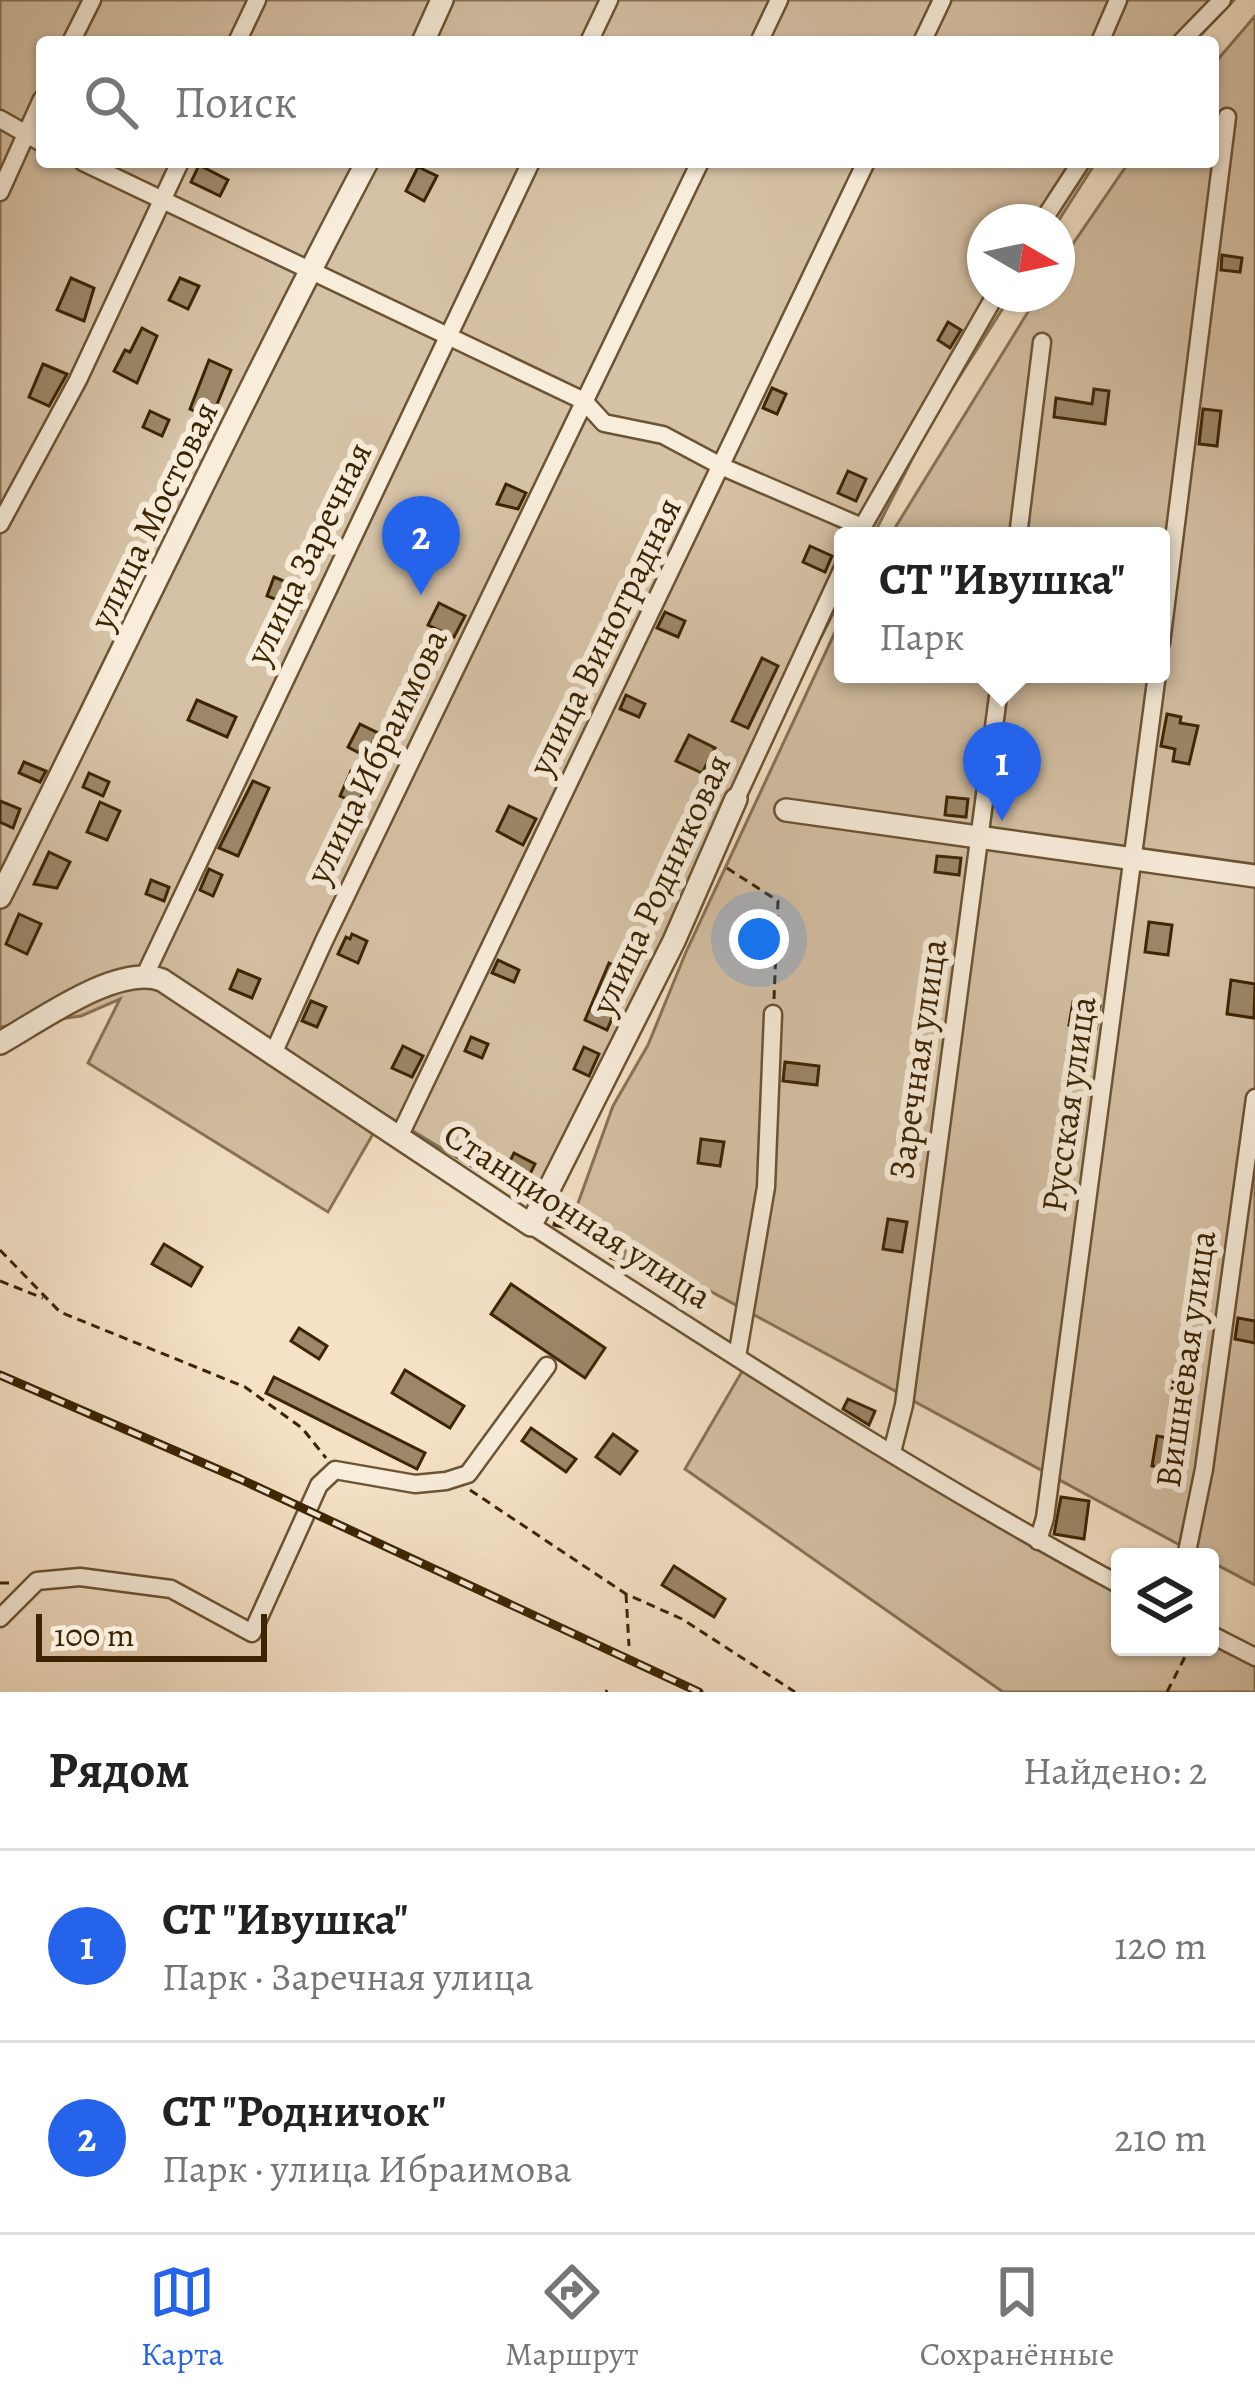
<!DOCTYPE html>
<html lang="ru">
<head>
<meta charset="utf-8">
<style>
  :root { --surface:#fff; --page:#f2f2f2; --text:#222; --muted:#767676; --line:#e0e0e0; --accent:#2563eb }
  body { margin:0; font-family:Alegreya,serif; background:var(--page); color:var(--text) }
  .controls { position:absolute; right:36px; bottom:36px; display:grid; overflow:hidden; border-radius:12px; box-shadow:0 3px 9px #0004 }
  .controls button { width:108px; height:108px; display:grid; place-items:center; padding:0; border:0; border-bottom:3px solid var(--line); background:var(--surface); color:var(--text); font:60px sans-serif }
  .compass { position:absolute; left:967px; top:204px; width:108px; height:108px; border-radius:50%; background:var(--surface); box-shadow:0 3px 9px #0004; rotate:99deg }
  .scale { position:absolute; left:36px; bottom:30px; width:231px; box-sizing:border-box; padding-left:12px; border:6px solid #3d2503; border-top:0; font-size:33px; line-height:42px; white-space:nowrap; color:#3d2503; -webkit-text-stroke:9px #f8ecda; paint-order:stroke }
  .you { position:absolute; left:759px; top:939px; width:42px; height:42px; margin:-30px; border:9px solid #fff; border-radius:50%; background:#1a73e8; box-shadow:0 0 0 18px #1a73e833 }
  .badge { display:grid; place-items:center; width:78px; height:78px; border-radius:50%; background:var(--accent); color:#fff; font-size:39px; font-weight:700 }
  .pin { position:absolute; translate:-50% -99px; filter:drop-shadow(0 3px 6px #0008) }
  .pin::after { content:''; position:absolute; top:63px; width:42px; height:36px; background:inherit; clip-path:polygon(0 0,100% 0,50% 100%) }
  .popup { position:absolute; left:834px; top:527px; width:336px; height:156px; box-sizing:border-box; display:grid; place-content:center; border-radius:12px; background:var(--surface); filter:drop-shadow(0 3px 9px #0005); font-size:39px; white-space:nowrap; color:var(--muted) }
  .popup b { font-size:45px; color:var(--text) }
  .popup::after { content:''; position:absolute; left:50%; top:100%; margin-left:-24px; border:24px solid transparent; border-top-color:var(--surface) }
  .list { margin:0; padding:0; list-style:none }
  h2 { display:flex; justify-content:space-between; align-items:center; height:156px; margin:0; padding:0 48px; font-size:51px }
  h2 small { font-size:39px; font-weight:400; color:var(--muted) }
  .list li { display:grid; grid-template-columns:78px 1fr auto; gap:36px; align-items:center; box-sizing:border-box; height:192px; padding:0 48px; border-top:3px solid var(--line) }
  .list b { display:block; font-size:45px; white-space:nowrap }
  .list p { margin:0; font-size:39px; white-space:nowrap; color:var(--muted) }
  .list em { font-size:39px; font-style:normal; color:var(--muted) }
  .icon { flex:none; width:66px; height:66px; fill:none; stroke:currentColor; stroke-width:2; stroke-linecap:round; stroke-linejoin:round }
  .map { position:relative; flex:none; width:1255px; height:1692px; overflow:hidden }
  .search { position:absolute; background:var(--surface); box-shadow:0 3px 9px #0004; left:36px; right:36px; top:36px; height:132px; display:flex; align-items:center; gap:30px; box-sizing:border-box; padding:0 42px; border-radius:12px; color:var(--muted); font-size:45px }
  .sheet { height:540px; background:var(--surface) }
  nav { display:flex; justify-content:space-around; align-items:center; box-sizing:border-box; height:168px; border-top:3px solid var(--line); background:var(--surface); font-size:33px; color:var(--muted) }
  nav a { display:grid; justify-items:center; gap:6px }
  nav .on { color:var(--accent) }
  .map>svg:first-child { display:block }
</style>
</head>
<body>
<div class="map">
<svg width="1255" height="1692" viewBox="0 0 1255 1692">
  <rect width="100%" height="100%" fill="#f4e1c6"/>
  <filter id="stains"><feTurbulence type="fractalNoise" baseFrequency=".00167" numOctaves="4"/><feColorMatrix values="0 0 0 0 .2 0 0 0 0 .09 0 0 0 0 .02 0 0 0 .5 -.17"/></filter>
  <radialGradient id="worn" r=".72"><stop offset=".6" stop-color="#630" stop-opacity="0"/><stop offset="1" stop-color="#630" stop-opacity=".3"/></radialGradient>
  <g fill="#d5c1a5" stroke="#897354" stroke-width="3">
    <polygon points="0,0 1234,0 1194,42 42,42 42,162 1096,162 1057,223 985,222 985,294 1012,294 932,420 873,536 843,536 843,594 534,1204 162,980 373,1134 328,1212 88,1063 120,999 81,1016 0,1027"/>
    <polygon points="1255,16 1255,1585 1210,1561 1210,1557 1202,1557 573,1217 613,1106 648,1045 686,952 843,615 843,674 1161,674 1161,536 890,536 1039,294 1057,294 1057,267 1129,162 1213,162 1213,65"/>
    <polygon points="744,1368 1120,1591 1120,1647 1210,1647 1210,1640 1255,1664 1255,1692 1003,1692 685,1469"/>
  </g>
  <g fill="#9c8768" stroke="#3d2503" stroke-width="3">
    <polygon points="199,165 228,180 220,196 191,182"/>
    <polygon points="418,167 437,176 424,201 406,191"/>
    <polygon points="1222,255 1242,258 1240,272 1221,270"/>
    <polygon points="71,278 94,288 84,321 57,310"/>
    <polygon points="180,278 199,286 188,309 169,300"/>
    <polygon points="948,322 961,330 950,348 938,340"/>
    <polygon points="142,328 157,336 137,383 114,371 125,350 130,352"/>
    <polygon points="209,360 231,370 211,419 190,409"/>
    <polygon points="43,364 67,374 49,406 29,397"/>
    <polygon points="772,388 786,394 777,414 763,408"/>
    <polygon points="1094,389 1109,391 1105,424 1054,417 1056,398 1092,404"/>
    <polygon points="1203,409 1221,411 1217,446 1199,444"/>
    <polygon points="150,411 169,420 162,436 143,427"/>
    <polygon points="848,471 866,479 856,501 838,493"/>
    <polygon points="506,484 526,493 518,509 497,504"/>
    <polygon points="810,546 832,556 825,572 803,562"/>
    <polygon points="274,577 308,591 301,609 267,596"/>
    <polygon points="439,603 465,616 454,637 428,625"/>
    <polygon points="665,612 685,621 678,637 657,628"/>
    <polygon points="762,658 778,666 748,728 732,721"/>
    <polygon points="626,695 645,704 639,717 620,709"/>
    <polygon points="197,700 236,717 227,737 188,720"/>
    <polygon points="1167,714 1181,717 1180,723 1198,726 1189,764 1173,761 1175,749 1161,746"/>
    <polygon points="360,724 378,733 365,756 348,747"/>
    <polygon points="689,735 715,748 702,773 676,761"/>
    <polygon points="24,762 46,771 40,782 19,773"/>
    <polygon points="351,771 369,779 358,804 340,796"/>
    <polygon points="89,773 109,782 103,796 83,787"/>
    <polygon points="253,781 269,788 238,856 219,848"/>
    <polygon points="947,797 968,799 966,817 945,815"/>
    <polygon points="0,801 20,809 13,828 0,822"/>
    <polygon points="100,802 120,811 107,840 87,832"/>
    <polygon points="509,806 536,819 523,845 497,831"/>
    <polygon points="49,852 70,862 57,888 34,884"/>
    <polygon points="937,856 961,858 959,875 935,872"/>
    <polygon points="209,869 222,875 213,896 200,890"/>
    <polygon points="151,880 169,887 164,901 146,894"/>
    <polygon points="19,914 41,924 27,954 6,944"/>
    <polygon points="1149,922 1172,925 1168,955 1145,952"/>
    <polygon points="352,934 367,941 358,963 338,954 346,937 350,939"/>
    <polygon points="743,939 765,942 763,963 741,961"/>
    <polygon points="498,960 519,970 514,982 492,973"/>
    <polygon points="609,963 631,974 607,1030 585,1020"/>
    <polygon points="238,970 260,979 252,998 230,989"/>
    <polygon points="1231,980 1255,984 1254,1018 1227,1014"/>
    <polygon points="311,1001 326,1007 317,1027 302,1021"/>
    <polygon points="1073,1002 1100,1006 1096,1029 1069,1025"/>
    <polygon points="471,1037 488,1044 482,1058 465,1051"/>
    <polygon points="403,1046 423,1056 412,1077 392,1068"/>
    <polygon points="584,1047 599,1054 589,1076 574,1069"/>
    <polygon points="1067,1051 1084,1053 1081,1082 1064,1080"/>
    <polygon points="785,1062 819,1066 817,1085 783,1081"/>
    <polygon points="701,1139 724,1142 720,1166 698,1163"/>
    <polygon points="514,1153 535,1164 523,1188 502,1177"/>
    <polygon points="558,1205 580,1209 576,1230 554,1225"/>
    <polygon points="888,1219 907,1222 902,1252 883,1249"/>
    <polygon points="617,1241 640,1250 634,1266 611,1258"/>
    <polygon points="164,1244 202,1267 191,1286 152,1264"/>
    <polygon points="511,1284 605,1348 585,1378 491,1314"/>
    <polygon points="1238,1318 1255,1321 1255,1343 1235,1339"/>
    <polygon points="299,1328 327,1346 319,1359 291,1341"/>
    <polygon points="405,1370 464,1406 450,1428 392,1393"/>
    <polygon points="274,1377 425,1453 417,1469 266,1393"/>
    <polygon points="848,1399 875,1411 869,1425 843,1409"/>
    <polygon points="531,1428 576,1459 566,1472 522,1441"/>
    <polygon points="613,1434 637,1451 620,1474 596,1457"/>
    <polygon points="1157,1436 1188,1441 1183,1471 1152,1466"/>
    <polygon points="1061,1497 1089,1501 1084,1539 1054,1534"/>
    <polygon points="674,1566 725,1599 714,1617 662,1585"/>
  </g>
  <g fill="none" stroke-linecap="round" stroke-linejoin="round">
    <g stroke="#6b5434" stroke-width="21">
      <g id="minor">
        <polyline points="71,42 92,0"/>
        <polyline points="237,42 257,0"/>
        <polyline points="589,42 609,0"/>
        <polyline points="759,42 779,0"/>
        <polyline points="922,42 942,0"/>
        <polyline points="1100,42 1118,0"/>
        <polyline points="1181,42 1222,0"/>
        <polyline points="0,119 42,143"/>
        <polyline points="83,162 584,401 604,423 663,435 723,467 862,527"/>
        <polyline points="0,192 42,99"/>
        <polyline points="1042,222 1081,162"/>
        <polyline points="0,524 78,380 180,162"/>
        <polyline points="859,533 996,294"/>
        <polyline points="1018,536 1042,342"/>
        <polyline points="1161,643 1227,117"/>
        <polyline points="736,799 843,568"/>
        <polyline points="146,973 531,162"/>
        <polyline points="272,1056 324,941 700,162"/>
        <polyline points="399,1137 866,162"/>
        <path d="M 531,1225 C 724,1350 918,1476 1120,1585"/>
        <polyline points="737,1357 766,1187 773,1014"/>
        <polyline points="892,1452 904,1405 1001,674"/>
        <polyline points="1038,1541 1045,1518 1157,674"/>
        <polyline points="1186,1557 1204,1469 1255,1098"/>
        <polyline points="0,1618 37,1581 80,1577 171,1589 252,1633 319,1485 335,1470 415,1484 446,1481 468,1474 547,1366"/>
        <polyline points="1210,1634 1255,1657"/>
      </g>
    </g>
    <g stroke="#6b5434" stroke-width="26">
      <g id="tertiary">
        <polyline points="423,42 442,0"/>
        <polyline points="786,810 1255,876"/>
        <path d="M 0,897 C 123,652 239,404 367,162"/>
        <path d="M 0,1043 C 40,1021 118,963 162,980 L 531,1225 L 674,941 L 736,799"/>
      </g>
    </g>
    <g stroke="#3d2503" stroke-width="3" stroke-dasharray="9 6" stroke-linecap="butt">
      <polyline points="727,868 778,901 774,999"/>
      <polyline points="0,1250 60,1312 245,1387 302,1428 326,1458"/>
      <polyline points="0,1281 43,1298"/>
      <polyline points="470,1490 626,1594 682,1619 795,1692"/>
      <polyline points="0,1583 11,1583"/>
      <polyline points="626,1594 629,1646"/>
      <polyline points="606,1692 607,1690"/>
      <polyline points="1167,1692 1190,1647"/>
    </g>
    <use href="#minor" stroke="#f8ecda" stroke-width="16"/>
    <use href="#tertiary" stroke="#f8ecda" stroke-width="21"/>
    <g stroke="#3d2503" stroke-width="9">
      <polyline id="rail" points="0,1375 240,1479 699,1692"/>
    </g>
    <use href="#rail" stroke="#f8ecda" stroke-width="4.5" stroke-dasharray="14" stroke-linecap="butt"/>
  </g>
  <g text-anchor="middle" dominant-baseline="central" stroke-width="12" stroke-linejoin="round" paint-order="stroke">
    <g font-size="36" fill="#3d2503" stroke="#f8ecda">
      <text transform="translate(153 515) rotate(-64)">улица Мостовая</text>
      <text transform="translate(308 553) rotate(-64)">улица Заречная</text>
      <text transform="translate(604 636) rotate(-64)">улица Виноградная</text>
      <text transform="translate(376 756) rotate(-64)">улица Ибраимова</text>
      <text transform="translate(660 884) rotate(-65)">улица Родниковая</text>
      <text transform="translate(917 1059) rotate(-82)">Заречная улица</text>
      <text transform="translate(1068 1104) rotate(-82)">Русская улица</text>
      <text transform="translate(578 1215) rotate(33)">Станционная улица</text>
      <text transform="translate(1185 1359) rotate(-82)">Вишнёвая улица</text>
    </g>
  </g>
  <rect width="100%" height="100%" filter="url(#stains)"/>
  <rect width="100%" height="100%" fill="url(#worn)"/>
</svg>
<div class="controls">
<button><svg class="icon" aria-label="layers" viewBox="0 0 24 24"><path d="M12 4l9 5-9 5-9-5zM3 14l9 5 9-5"/></svg></button>
</div>
<svg class="compass" viewBox="-18 -18 36 36"><path d="M0-13l5 13h-10z" fill="#e53935"/><path d="M0 13l5-13h-10z" fill="#767676"/></svg>
<div class="scale">100 m</div>
<div class="you"></div>
<div class="pin badge" style="left:1002px;top:821px">1</div>
<div class="popup"><b>СТ &quot;Ивушка&quot;</b>Парк</div>
<div class="pin badge" style="left:421px;top:595px">2</div>
<div class="search"><svg class="icon" aria-label="search" viewBox="0 0 24 24"><circle cx="10" cy="10" r="6"/><path d="M15 15l6 6"/></svg>Поиск</div>
</div>
<section class="sheet">
<h2>Рядом<small>Найдено: 2</small></h2>
<ul class="list">
<li><span class="badge">1</span><div><b>СТ &quot;Ивушка&quot;</b><p>Парк · Заречная улица</p></div><em>120 m</em></li>
<li><span class="badge">2</span><div><b>СТ &quot;Родничок&quot;</b><p>Парк · улица Ибраимова</p></div><em>210 m</em></li>
</ul>
</section>
<nav>
<a class="on"><svg class="icon" aria-label="map" viewBox="0 0 24 24"><path d="M3 6l6-2 6 2 6-2v14l-6 2-6-2-6 2zM9 4v14M15 6v14"/></svg>Карта</a>
<a><svg class="icon" aria-label="directions" viewBox="0 0 24 24"><path d="M12 3l9 9-9 9-9-9zM9 14v-3h6M13 9l2 2-2 2"/></svg>Маршрут</a>
<a><svg class="icon" aria-label="saved" viewBox="0 0 24 24"><path d="M7 4h10v16l-5-4-5 4z"/></svg>Сохранённые</a>
</nav>
</body>
</html>
